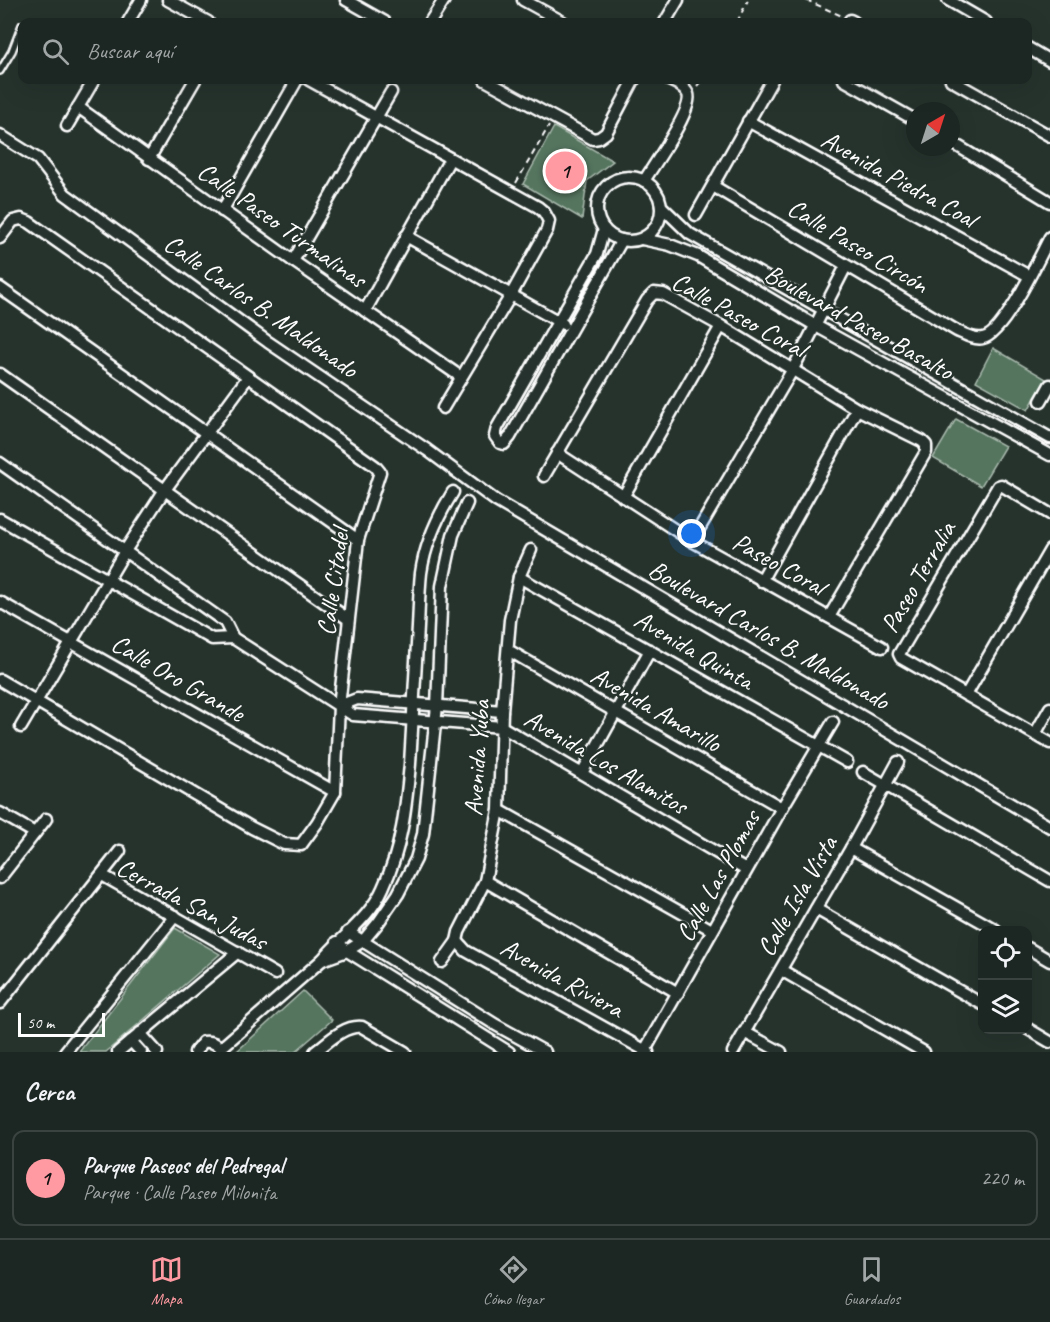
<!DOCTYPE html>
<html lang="es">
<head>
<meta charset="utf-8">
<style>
  :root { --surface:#1c2622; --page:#29322f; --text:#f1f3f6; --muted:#a0a5a5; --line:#3a4340; --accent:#ff9aa2 }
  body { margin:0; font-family:Caveat,sans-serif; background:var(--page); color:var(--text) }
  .controls { position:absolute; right:18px; bottom:18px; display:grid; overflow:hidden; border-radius:12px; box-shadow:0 6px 24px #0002 }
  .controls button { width:54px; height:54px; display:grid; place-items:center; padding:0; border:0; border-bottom:2px solid var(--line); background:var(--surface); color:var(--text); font:30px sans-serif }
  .compass { position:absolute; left:906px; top:102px; width:54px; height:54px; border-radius:50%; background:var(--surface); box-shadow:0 6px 24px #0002; rotate:39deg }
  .scale { position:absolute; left:18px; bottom:15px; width:87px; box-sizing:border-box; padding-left:6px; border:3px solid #fff; border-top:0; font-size:16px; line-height:21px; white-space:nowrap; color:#fff; -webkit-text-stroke:4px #26332d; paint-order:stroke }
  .you { position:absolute; left:692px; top:534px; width:21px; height:21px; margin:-15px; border:4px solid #fff; border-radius:50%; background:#1a73e8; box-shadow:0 0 0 9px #1a73e833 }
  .badge { display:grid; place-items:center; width:39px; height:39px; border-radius:50%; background:var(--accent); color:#111; font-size:20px; font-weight:700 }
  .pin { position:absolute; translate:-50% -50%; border:3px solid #fff; box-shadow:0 2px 6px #0006 }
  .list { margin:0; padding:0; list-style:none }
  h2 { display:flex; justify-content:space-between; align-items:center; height:78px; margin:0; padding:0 24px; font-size:26px }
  h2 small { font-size:20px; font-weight:400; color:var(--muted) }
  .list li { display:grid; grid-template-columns:39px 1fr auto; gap:18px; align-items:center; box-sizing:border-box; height:96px; margin:0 12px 12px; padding:0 12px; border:2px solid var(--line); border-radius:12px }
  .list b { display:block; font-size:22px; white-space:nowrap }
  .list p { margin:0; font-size:20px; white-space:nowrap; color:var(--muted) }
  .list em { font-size:20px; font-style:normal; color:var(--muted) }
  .icon { flex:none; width:33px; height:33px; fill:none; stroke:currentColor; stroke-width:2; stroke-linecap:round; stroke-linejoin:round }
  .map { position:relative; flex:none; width:1050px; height:1052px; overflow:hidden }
  .search { position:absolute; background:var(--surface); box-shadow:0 6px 24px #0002; left:18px; right:18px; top:18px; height:66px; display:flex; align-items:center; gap:15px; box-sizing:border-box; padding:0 21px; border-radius:12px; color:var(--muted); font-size:22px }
  .sheet { height:186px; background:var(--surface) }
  nav { display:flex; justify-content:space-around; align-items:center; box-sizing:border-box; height:84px; border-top:2px solid var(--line); background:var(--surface); font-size:16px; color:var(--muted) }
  nav a { display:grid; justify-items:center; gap:3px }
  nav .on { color:var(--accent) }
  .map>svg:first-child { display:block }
</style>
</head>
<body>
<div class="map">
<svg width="1050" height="1052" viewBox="0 0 1050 1052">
  <rect width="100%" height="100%" fill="#26332d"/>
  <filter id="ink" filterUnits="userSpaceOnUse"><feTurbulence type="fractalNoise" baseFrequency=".0167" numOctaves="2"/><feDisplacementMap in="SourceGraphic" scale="12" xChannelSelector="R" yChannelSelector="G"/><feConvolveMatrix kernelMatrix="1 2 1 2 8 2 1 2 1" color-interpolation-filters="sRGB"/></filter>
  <g filter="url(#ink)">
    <g fill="#55755e" stroke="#aabaae" stroke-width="1.5">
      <polygon points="554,127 613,161 587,181 582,219 523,184"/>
      <polygon points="993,348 1046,379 1028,410 976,381"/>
      <polygon points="956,419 1005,446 981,486 933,458"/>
      <polygon points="175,928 220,954 106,1052 79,1052"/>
      <polygon points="303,991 332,1020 295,1052 236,1052"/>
    </g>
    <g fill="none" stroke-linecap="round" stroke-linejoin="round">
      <g stroke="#fff" stroke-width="10">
        <polyline id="lane" points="0,71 12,51 22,25"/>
      </g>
      <g stroke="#fff" stroke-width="15">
        <g id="street">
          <polyline points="168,0 208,22"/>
          <polyline points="346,0 385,22"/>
          <polyline points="523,0 563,22"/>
          <polyline points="948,0 986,22"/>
          <polyline points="850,20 854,22"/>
          <polyline points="128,22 141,0"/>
          <polyline points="430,22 444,0"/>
          <polyline points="665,22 678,0"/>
          <polyline points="1028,48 1050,61"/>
          <polyline points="309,80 538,207 544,212 549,221 547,230 511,295 443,408"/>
          <polyline points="485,80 593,139 599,138 606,133 634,80"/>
          <polyline points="844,80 915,120"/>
          <polyline points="951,80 1050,136"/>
          <polyline points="78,107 293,261 461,377"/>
          <polyline points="748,121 1029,276"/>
          <polyline points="67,126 94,80"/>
          <polyline points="0,135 38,159 65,194 268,342 427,450 496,501 1050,827"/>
          <polyline points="951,142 1050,202"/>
          <polyline points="149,159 195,80"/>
          <circle cx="629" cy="209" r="32"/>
          <path d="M 644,181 C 653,166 694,109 688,94 C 684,86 676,83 669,80"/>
          <path d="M 713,186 L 957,331 C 964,334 974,340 983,338 C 1004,334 1039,258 1050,237"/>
          <polyline points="661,206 690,234 1050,438"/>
          <polyline points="222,211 297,80"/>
          <polyline points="696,215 772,80"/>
          <polyline points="604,229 597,254 497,428 495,436 500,443 504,444 510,437 622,240"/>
          <polyline points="406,236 563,324"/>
          <polyline points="0,238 13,221 21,219 29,222 375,466 380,472 358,540 339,706 335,792 317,823 301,845 284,844 252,828 0,680"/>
          <polyline points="642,239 670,245 698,256 816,326 1050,455"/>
          <polyline points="293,261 391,92"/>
          <polyline points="0,288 358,540"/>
          <polyline points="365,311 450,159"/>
          <polyline points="0,374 348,619"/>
          <polyline points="1041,401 1050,385"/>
          <polyline points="557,453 692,541 882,647"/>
          <polyline points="0,463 225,622 233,638 353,715 502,727 746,870"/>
          <polyline points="544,476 647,300 654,293 663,294 721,326 857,409 922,441 926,445 926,452 829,617"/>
          <polyline points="623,497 721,326"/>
          <polyline points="1050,514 1001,485 998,486 899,654 901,658 1050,743"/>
          <polyline points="0,519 212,639 233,638"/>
          <polyline points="692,541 793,369 846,266"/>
          <polyline points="519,577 847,762"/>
          <polyline points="761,581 857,409"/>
          <polyline points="0,602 335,792"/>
          <polyline points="508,650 782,808"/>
          <polyline points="966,695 1050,550"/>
          <polyline points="339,706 357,699 502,711"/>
          <polyline points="21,727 125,551 164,491 248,377"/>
          <polyline points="1035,734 1050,708"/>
          <polyline points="863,772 1050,881"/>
          <polyline points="582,773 650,650"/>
          <polyline points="499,810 712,930"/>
          <polyline points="0,813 35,833"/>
          <polyline points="851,848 996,930"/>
          <polyline points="102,875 275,974"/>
          <polyline points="0,878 46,819"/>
          <polyline points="485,881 678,993"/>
          <polyline points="816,909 982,1004"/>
          <polyline points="348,932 496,1025 545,1052"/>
          <polyline points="457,941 466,951 648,1052"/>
          <polyline points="337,942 347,951 363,941 378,923 398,894 416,859 423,834 437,706 442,586 453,535 467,503"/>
          <polyline points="1028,948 1050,961"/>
          <path d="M 322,960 C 342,936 370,918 383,888 C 402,848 406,807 410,764 C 413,718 415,673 418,627 C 419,609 419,591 421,573 C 425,545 438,516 453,492"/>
          <polyline points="442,962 457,941 459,932 485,881 499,810 502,711 510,620 519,577 531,550"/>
          <polyline points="781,970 924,1052"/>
          <polyline points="0,1003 120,851"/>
          <polyline points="1028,1029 1050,1042"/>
          <polyline points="744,1032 781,1052"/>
          <polyline points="140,1033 157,1052"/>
          <polyline points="131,1041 141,1052"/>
          <polyline points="221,1048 322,960 347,951 509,1052"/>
          <polyline points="65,1052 175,916"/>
          <polyline points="118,1052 238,952"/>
          <path d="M 195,1052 L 203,1042 C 211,1041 219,1043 222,1052"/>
          <path d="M 315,1052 C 328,1042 344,1025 362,1027 L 405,1052"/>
          <polyline points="644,1052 782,808 833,722"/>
          <polyline points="733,1052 851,848 898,762"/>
        </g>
      </g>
      <g stroke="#fff" stroke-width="2" stroke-dasharray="6 4.5" stroke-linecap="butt">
        <polyline points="806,0 842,16"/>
        <polyline points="737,22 748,0"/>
        <polyline points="697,86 702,80"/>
        <polyline points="516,183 549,126"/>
      </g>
      <use href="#lane" stroke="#26332d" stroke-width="5"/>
      <use href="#street" stroke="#26332d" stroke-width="10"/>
    </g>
  </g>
  <g text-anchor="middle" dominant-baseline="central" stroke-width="5" stroke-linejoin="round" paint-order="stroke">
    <g font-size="26" fill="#fff" stroke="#26332d">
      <text transform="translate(899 179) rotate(29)">Avenida Piedra Coal</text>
      <text transform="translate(282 225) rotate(35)">Calle Paseo Turmalinas</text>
      <text transform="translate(858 246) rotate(31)">Calle Paseo Circón</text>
      <text transform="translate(261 306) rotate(35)">Calle Carlos B. Maldonado</text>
      <text transform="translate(739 315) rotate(29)">Calle Paseo Coral</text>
      <text transform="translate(859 322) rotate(29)">Boulevard Paseo Basalto</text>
      <text transform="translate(779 564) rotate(29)">Paseo Coral</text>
      <text transform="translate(918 577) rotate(-60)">Paseo Terralia</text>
      <text transform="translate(333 582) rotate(-82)">Calle Citadel</text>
      <text transform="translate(769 635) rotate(30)">Boulevard Carlos B. Maldonado</text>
      <text transform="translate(694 650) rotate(30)">Avenida Quinta</text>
      <text transform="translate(178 678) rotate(30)">Calle Oro Grande</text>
      <text transform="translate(656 709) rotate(30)">Avenida Amarillo</text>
      <text transform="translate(477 758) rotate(-86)">Avenida Yuba</text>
      <text transform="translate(606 762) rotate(30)">Avenida Los Alamitos</text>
      <text transform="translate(718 876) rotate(-61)">Calle Las Plomas</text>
      <text transform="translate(797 896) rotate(-60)">Calle Isla Vista</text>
      <text transform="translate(192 904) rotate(28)">Cerrada San Judas</text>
      <text transform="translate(562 978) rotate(29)">Avenida Riviera</text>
    </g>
  </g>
</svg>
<div class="controls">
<button><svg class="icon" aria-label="locate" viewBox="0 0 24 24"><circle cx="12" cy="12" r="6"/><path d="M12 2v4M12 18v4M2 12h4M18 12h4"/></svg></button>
<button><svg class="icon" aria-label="layers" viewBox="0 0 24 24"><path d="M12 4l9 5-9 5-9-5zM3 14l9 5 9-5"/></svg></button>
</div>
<svg class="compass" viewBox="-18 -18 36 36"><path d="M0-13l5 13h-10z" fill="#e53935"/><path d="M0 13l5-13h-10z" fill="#a0a5a5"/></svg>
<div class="scale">50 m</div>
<div class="you"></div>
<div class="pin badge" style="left:565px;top:171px">1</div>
<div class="search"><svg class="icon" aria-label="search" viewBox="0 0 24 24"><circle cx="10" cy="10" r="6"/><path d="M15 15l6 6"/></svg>Buscar aquí</div>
</div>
<section class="sheet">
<h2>Cerca<small></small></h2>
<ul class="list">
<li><span class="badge">1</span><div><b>Parque Paseos del Pedregal</b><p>Parque · Calle Paseo Milonita</p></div><em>220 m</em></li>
</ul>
</section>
<nav>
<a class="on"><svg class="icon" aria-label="map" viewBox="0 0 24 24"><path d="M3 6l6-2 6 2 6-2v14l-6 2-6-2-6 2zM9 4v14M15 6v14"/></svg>Mapa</a>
<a><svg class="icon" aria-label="directions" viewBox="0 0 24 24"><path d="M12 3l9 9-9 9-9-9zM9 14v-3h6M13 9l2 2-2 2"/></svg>Cómo llegar</a>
<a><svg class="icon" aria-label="saved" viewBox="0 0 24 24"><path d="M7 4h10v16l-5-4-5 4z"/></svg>Guardados</a>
</nav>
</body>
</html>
